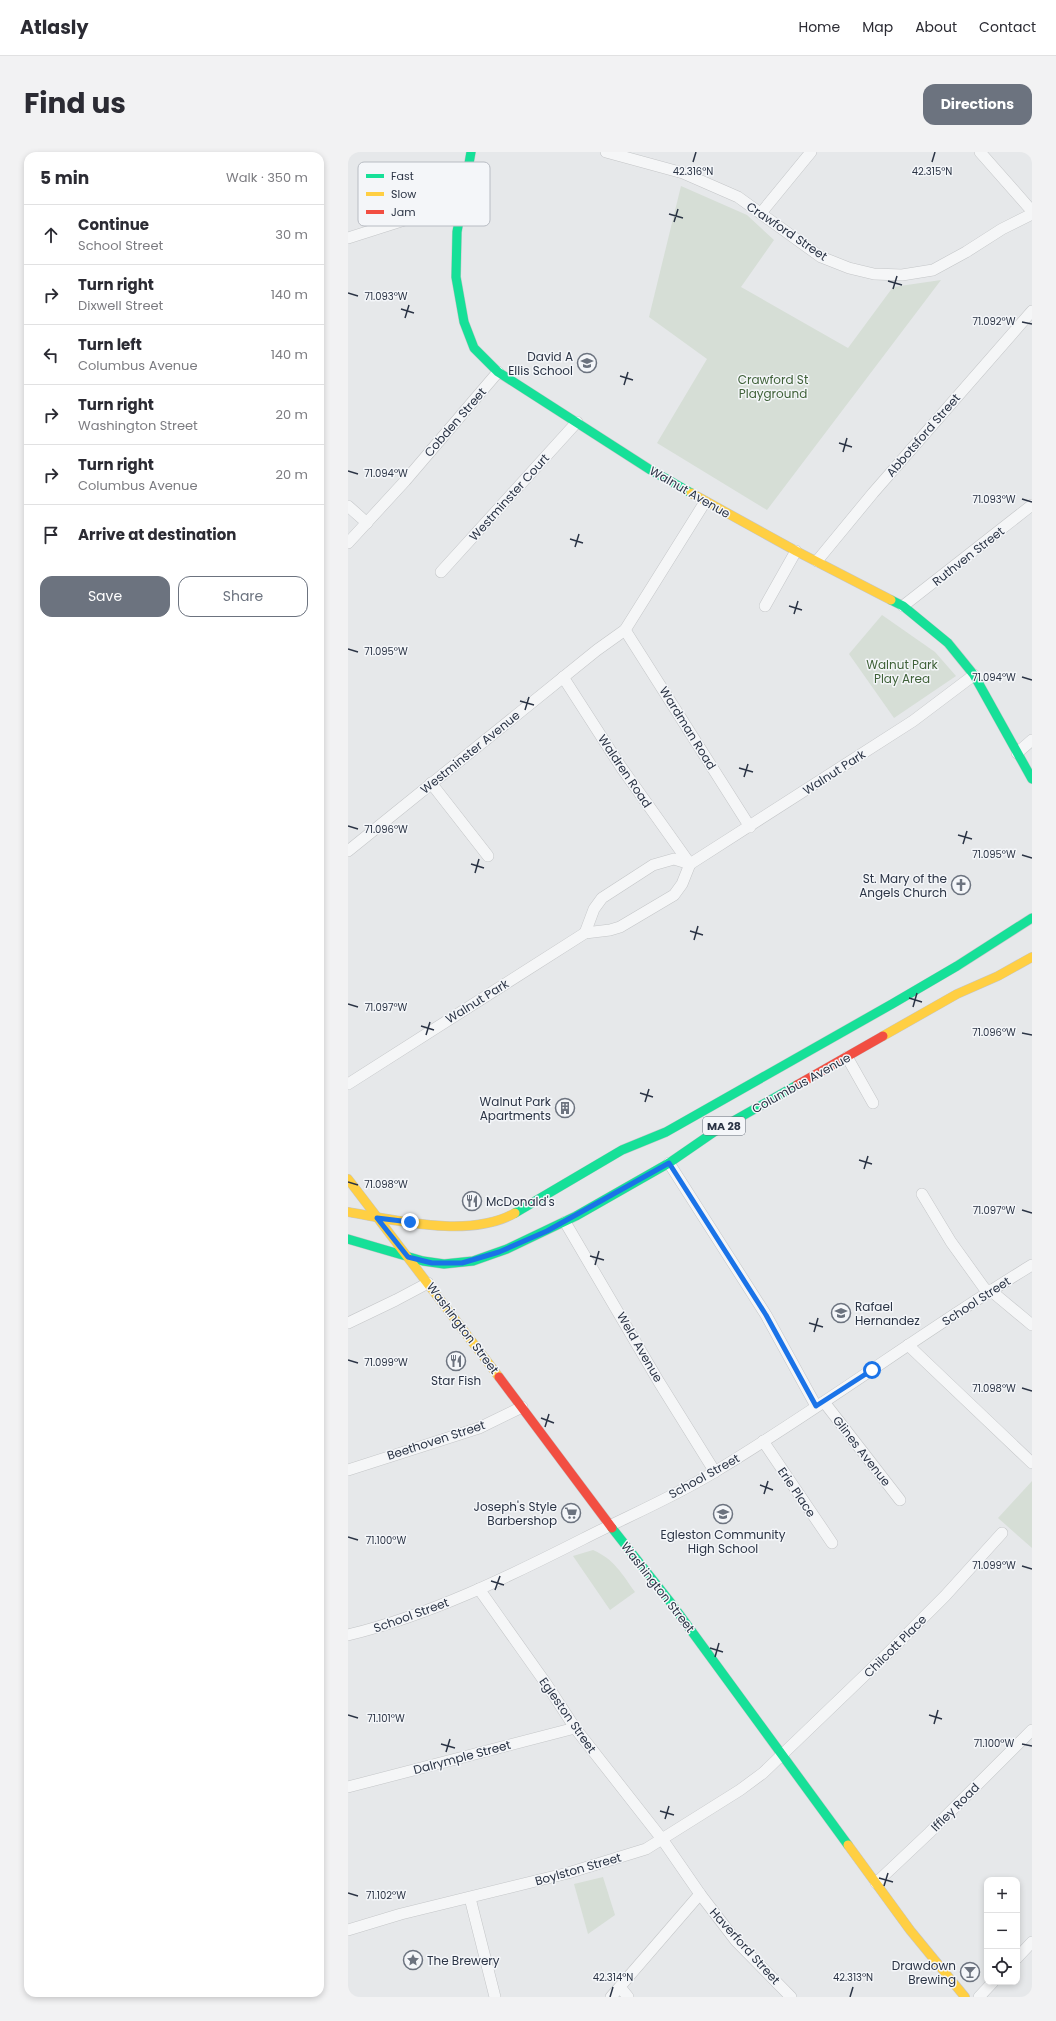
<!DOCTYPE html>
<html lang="en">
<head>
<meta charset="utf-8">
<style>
  :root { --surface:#fff; --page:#f2f2f3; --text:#2b2b33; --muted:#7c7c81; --line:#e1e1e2; --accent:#6c737f }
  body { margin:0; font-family:Poppins,sans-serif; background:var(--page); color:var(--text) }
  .controls { position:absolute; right:12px; bottom:12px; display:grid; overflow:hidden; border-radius:8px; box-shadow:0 2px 6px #0003 }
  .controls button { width:36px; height:36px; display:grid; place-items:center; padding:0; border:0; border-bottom:1px solid var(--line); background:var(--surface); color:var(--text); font:20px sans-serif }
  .stop { position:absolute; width:12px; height:12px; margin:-9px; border:3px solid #1a73e8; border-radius:50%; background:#fff }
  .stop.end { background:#1a73e8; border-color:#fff; box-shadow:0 1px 4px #0008 }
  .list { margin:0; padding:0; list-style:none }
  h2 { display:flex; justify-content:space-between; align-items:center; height:52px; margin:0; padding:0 16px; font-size:17px }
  h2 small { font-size:13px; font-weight:400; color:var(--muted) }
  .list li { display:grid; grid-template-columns:26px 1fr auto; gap:12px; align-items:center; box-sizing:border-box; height:60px; padding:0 16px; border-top:1px solid var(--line) }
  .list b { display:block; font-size:15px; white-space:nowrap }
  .list p { margin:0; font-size:13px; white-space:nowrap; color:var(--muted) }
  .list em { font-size:13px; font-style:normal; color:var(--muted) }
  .actions { display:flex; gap:8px; padding:12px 16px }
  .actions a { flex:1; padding:9px 0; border:1px solid var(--accent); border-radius:12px; text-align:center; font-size:14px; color:var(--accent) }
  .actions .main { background:var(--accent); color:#fff }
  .icon { flex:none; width:22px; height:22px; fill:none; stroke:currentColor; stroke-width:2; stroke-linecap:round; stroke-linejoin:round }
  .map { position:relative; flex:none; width:684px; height:1845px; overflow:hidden; border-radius:12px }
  header { display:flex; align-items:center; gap:24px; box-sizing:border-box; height:56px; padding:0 20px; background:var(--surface); border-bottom:1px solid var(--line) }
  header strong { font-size:19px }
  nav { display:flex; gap:22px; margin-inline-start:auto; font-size:14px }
  .intro { display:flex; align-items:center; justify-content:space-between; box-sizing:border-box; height:96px; padding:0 24px }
  h1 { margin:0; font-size:28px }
  .button { padding:10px 18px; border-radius:12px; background:var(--accent); color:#fff; font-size:14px; font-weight:700 }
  main { display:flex; gap:24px; padding:0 24px }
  aside { flex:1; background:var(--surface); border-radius:12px; box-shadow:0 2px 6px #0003 }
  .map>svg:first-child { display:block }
</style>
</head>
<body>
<header>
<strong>Atlasly</strong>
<nav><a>Home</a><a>Map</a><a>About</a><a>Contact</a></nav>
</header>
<div class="intro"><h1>Find us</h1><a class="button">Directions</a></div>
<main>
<aside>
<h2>5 min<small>Walk · 350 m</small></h2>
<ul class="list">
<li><svg class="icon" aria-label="ahead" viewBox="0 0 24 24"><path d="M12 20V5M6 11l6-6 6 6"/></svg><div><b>Continue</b><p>School Street</p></div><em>30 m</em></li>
<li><svg class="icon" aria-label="right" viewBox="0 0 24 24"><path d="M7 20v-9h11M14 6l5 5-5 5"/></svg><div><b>Turn right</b><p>Dixwell Street</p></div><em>140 m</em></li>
<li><svg class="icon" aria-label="left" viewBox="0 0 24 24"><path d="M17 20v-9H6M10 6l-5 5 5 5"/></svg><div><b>Turn left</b><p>Columbus Avenue</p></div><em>140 m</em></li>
<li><svg class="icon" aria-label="right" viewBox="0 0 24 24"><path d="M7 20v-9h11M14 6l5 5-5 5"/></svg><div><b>Turn right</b><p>Washington Street</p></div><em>20 m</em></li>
<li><svg class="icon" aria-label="right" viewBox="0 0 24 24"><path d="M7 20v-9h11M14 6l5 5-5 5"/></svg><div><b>Turn right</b><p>Columbus Avenue</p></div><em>20 m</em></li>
<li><svg class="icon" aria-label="arrive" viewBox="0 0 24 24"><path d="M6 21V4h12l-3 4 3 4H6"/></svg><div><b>Arrive at destination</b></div></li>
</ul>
<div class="actions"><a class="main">Save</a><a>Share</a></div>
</aside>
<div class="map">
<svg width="684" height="1845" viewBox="0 0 684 1845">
  <rect width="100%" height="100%" fill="#e6e8ea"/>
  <g fill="#d6ded6">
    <polygon points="333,34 399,63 426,88 393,135 500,196 545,135 593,128 419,358 309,291 359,207 301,165"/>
    <polygon points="534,463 587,500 608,524 546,566 501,502"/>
    <polygon points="684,1329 684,1396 650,1366"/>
    <path d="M 245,1398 C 266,1407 274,1422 287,1440 L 262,1458 L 225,1404 Z"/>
    <polygon points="255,1725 267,1763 240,1782 226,1732"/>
  </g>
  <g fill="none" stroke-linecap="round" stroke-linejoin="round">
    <g stroke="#c4c6c8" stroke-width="12">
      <g id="street">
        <polyline points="258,0 335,21 390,45 473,105 501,116 526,122 554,123 585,118 618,100 654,77 684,62"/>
        <polyline points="632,0 684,59"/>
        <polyline points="413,61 463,0"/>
        <polyline points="0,86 113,50"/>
        <polyline points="0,354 19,371"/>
        <polyline points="0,391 57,329 150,220"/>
        <polyline points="469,409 525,341 684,159"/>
        <polyline points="93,420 229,270"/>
        <polyline points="417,454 448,399"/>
        <polyline points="555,454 684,353"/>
        <polyline points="277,478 402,675"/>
        <polyline points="215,525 273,615 342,712"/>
        <polyline points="669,601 684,588"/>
        <polyline points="83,631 140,704"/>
        <polyline points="0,699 249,498 277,478 357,350"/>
        <polyline points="237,781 246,757 254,746 305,713 326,707 342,712"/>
        <polyline points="499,905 525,951"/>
        <polyline points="0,932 237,781 262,778 272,775 326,743 334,732 342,712 565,569 626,523"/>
        <polyline points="321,1011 418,1163 468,1254"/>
        <polyline points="574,1042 603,1090 639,1140"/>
        <polyline points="217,1070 311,1230 367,1320"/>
        <polyline points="642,1138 684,1173"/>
        <polyline points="0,1171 48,1148 80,1131"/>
        <polyline points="560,1193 684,1311"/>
        <polyline points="476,1250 552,1348"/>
        <polyline points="415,1289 484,1391"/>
        <polyline points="0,1318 131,1276 174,1255"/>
        <polyline points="131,1437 199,1533 227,1576 314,1687 352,1742 388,1789 443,1845"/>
        <path d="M 0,1483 C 82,1463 160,1425 235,1387 C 280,1364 326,1345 368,1319 C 476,1254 577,1178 684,1113"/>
        <polyline points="0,1635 227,1576"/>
        <polyline points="528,1731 581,1681 684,1578"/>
        <polyline points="122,1746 147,1845"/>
        <polyline points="0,1778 53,1762 220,1721 298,1697 392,1638 415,1621 542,1499 597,1444 654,1381"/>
        <polyline points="669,1806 684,1790"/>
        <polyline points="272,1835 280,1845"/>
        <polyline points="263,1845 352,1742"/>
        <polyline points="631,1845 645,1830"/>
      </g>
    </g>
    <g stroke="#c4c6c8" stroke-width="10">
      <g id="fast">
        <polyline points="123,0 109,80 108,125 116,170 126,196 150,220 301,317 343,341"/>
        <polyline points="543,448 555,454 600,491 626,523 684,627"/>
        <polyline points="167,1061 274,998 318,980 544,852 609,814 684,766"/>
        <polyline points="0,1087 75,1109 96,1112 125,1109 159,1097 228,1064 321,1011 366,980 449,933"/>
        <polyline points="264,1376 323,1451 500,1693"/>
      </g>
    </g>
    <g stroke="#c4c6c8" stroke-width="10">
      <g id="slow">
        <polyline points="343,341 448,399 543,448"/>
        <polyline points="535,884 609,842 650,824 684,805"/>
        <polyline points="0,1027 151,1225"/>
        <path d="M 0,1060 C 48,1068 122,1087 167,1061"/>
        <polyline points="500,1693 562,1778 617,1845"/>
      </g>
    </g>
    <g stroke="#c4c6c8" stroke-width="10">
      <g id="jam">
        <polyline points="449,933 535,884"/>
        <polyline points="151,1225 264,1376"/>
      </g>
    </g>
    <use href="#street" stroke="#f5f6f7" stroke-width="11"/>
    <use href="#fast" stroke="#16e098" stroke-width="9"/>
    <use href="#slow" stroke="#ffcf43" stroke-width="9"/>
    <use href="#jam" stroke="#f24e42" stroke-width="9"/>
  </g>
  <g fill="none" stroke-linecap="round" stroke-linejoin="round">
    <polyline stroke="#1a73e8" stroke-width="5" points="62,1070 29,1066 60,1105 84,1111 114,1111 151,1100 199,1079 321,1011 418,1163 468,1254 524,1218"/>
  </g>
  <path fill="none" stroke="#2b3445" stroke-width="1.5" d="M 345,10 L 348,0M 584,10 L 587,0M 321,62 L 335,66M 326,70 L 330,57M 540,129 L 554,133M 545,137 L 549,124M 0,141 L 10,144M 53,157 L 66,161M 57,166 L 61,153M 674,170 L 684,172M 272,224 L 285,228M 276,233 L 280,220M 491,291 L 504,295M 495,300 L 499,286M 0,319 L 10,322M 674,347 L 684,350M 222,387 L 235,391M 227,395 L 231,382M 441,454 L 454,458M 446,462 L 450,449M 0,497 L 10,500M 674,525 L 684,528M 172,549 L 186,553M 177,558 L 181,545M 391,616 L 405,620M 396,625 L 400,612M 0,674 L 10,677M 610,683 L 624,687M 615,692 L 619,679M 674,703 L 684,706M 123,712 L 136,716M 127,721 L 131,707M 342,779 L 355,783M 346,788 L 350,774M 561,846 L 574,850M 0,852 L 10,855M 565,855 L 569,841M 73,874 L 86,878M 674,881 L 684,883M 78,883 L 82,870M 292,941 L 305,945M 297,950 L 301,937M 511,1008 L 524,1012M 516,1017 L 520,1004M 0,1030 L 10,1033M 674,1058 L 684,1061M 242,1104 L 256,1108M 247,1113 L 251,1099M 461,1171 L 475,1175M 466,1180 L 470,1166M 0,1208 L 10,1211M 674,1236 L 684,1239M 193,1266 L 206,1271M 197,1275 L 201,1262M 412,1333 L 425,1338M 416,1342 L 420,1329M 0,1385 L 10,1388M 674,1414 L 684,1417M 143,1429 L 156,1433M 147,1438 L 152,1424M 362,1496 L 375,1500M 367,1505 L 371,1491M 0,1563 L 10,1566M 581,1563 L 594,1567M 586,1572 L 590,1558M 93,1592 L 107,1596M 674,1592 L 684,1594M 98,1600 L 102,1587M 312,1659 L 326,1663M 317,1667 L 321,1654M 531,1726 L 545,1730M 536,1734 L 540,1721M 0,1741 L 10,1744M 262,1845 L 265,1835M 502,1845 L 505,1835"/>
  <defs>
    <g id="school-ring" transform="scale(1)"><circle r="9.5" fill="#f4f6f9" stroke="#6c737f" stroke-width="1.5"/><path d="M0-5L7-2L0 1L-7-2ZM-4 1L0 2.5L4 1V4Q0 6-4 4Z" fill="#6c737f"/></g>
    <g id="church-ring" transform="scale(1)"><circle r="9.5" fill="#f4f6f9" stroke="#6c737f" stroke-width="1.5"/><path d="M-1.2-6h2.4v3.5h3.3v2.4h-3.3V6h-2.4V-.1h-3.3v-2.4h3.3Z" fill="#6c737f"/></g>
    <g id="building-ring" transform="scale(1)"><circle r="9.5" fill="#f4f6f9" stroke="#6c737f" stroke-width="1.5"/><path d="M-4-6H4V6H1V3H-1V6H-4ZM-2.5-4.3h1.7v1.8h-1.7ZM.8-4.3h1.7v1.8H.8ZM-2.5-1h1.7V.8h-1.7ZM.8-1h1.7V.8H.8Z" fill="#6c737f"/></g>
    <g id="restaurant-ring" transform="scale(1)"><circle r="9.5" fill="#f4f6f9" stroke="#6c737f" stroke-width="1.5"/><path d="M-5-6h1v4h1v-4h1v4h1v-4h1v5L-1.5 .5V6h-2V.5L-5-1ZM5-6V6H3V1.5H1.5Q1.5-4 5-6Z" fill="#6c737f"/></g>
    <g id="supermarket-ring" transform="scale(1)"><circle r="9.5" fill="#f4f6f9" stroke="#6c737f" stroke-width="1.5"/><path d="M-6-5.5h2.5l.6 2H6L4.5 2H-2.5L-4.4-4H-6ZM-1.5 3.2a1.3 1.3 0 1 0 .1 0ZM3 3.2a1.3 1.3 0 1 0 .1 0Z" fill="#6c737f"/></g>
    <g id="sight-ring" transform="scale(1)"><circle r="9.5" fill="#f4f6f9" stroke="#6c737f" stroke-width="1.5"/><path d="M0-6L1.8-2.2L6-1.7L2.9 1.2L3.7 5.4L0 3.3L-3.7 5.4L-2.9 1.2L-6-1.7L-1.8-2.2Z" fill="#6c737f"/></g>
    <g id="bar-ring" transform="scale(1)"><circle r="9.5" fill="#f4f6f9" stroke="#6c737f" stroke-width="1.5"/><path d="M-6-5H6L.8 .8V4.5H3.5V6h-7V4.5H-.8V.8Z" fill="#6c737f"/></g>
  </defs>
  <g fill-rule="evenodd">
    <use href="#school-ring" x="239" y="211"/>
    <use href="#church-ring" x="613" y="733"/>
    <use href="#building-ring" x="217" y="956"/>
    <use href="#restaurant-ring" x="124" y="1049"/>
    <use href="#school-ring" x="493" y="1161"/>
    <use href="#restaurant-ring" x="108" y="1209"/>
    <use href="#supermarket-ring" x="223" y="1361"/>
    <use href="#school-ring" x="375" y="1362"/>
    <use href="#sight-ring" x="65" y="1808"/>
    <use href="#bar-ring" x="622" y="1820"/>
  </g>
  <g text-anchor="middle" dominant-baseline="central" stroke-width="3" stroke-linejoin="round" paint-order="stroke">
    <rect fill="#f4f6f9" stroke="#676e7b" stroke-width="1" x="355" y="965" width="42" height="18" rx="3"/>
    <g font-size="11" font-weight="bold" fill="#2b3445">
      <text x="376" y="974">MA 28</text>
    </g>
    <g font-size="12" fill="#2b3445" stroke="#f4f6f9">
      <text transform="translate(439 79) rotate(34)">Crawford Street</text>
      <text transform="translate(107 270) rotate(-49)">Cobden Street</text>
      <text transform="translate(575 283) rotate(-49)">Abbotsford Street</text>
      <text transform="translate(342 340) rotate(30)">Walnut Avenue</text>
      <text transform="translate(161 345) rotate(-48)">Westminster Court</text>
      <text transform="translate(620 404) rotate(-38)">Ruthven Street</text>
      <text transform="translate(340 576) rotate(58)">Wardman Road</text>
      <text transform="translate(122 600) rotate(-39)">Westminster Avenue</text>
      <text transform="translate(277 619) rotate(56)">Waldren Road</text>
      <text transform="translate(486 620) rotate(-33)">Walnut Park</text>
      <text transform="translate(129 849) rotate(-32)">Walnut Park</text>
      <text transform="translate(453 931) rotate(-29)">Columbus Avenue</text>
      <text transform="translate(628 1149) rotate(-33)">School Street</text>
      <text transform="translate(115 1176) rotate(53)">Washington Street</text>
      <text transform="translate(292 1195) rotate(60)">Weld Avenue</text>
      <text transform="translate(88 1288) rotate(-18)">Beethoven Street</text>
      <text transform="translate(514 1299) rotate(52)">Glines Avenue</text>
      <text transform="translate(356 1324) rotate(-29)">School Street</text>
      <text transform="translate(449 1340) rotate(56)">Erie Place</text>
      <text transform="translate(310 1435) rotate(52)">Washington Street</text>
      <text transform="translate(63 1463) rotate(-20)">School Street</text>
      <text transform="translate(547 1494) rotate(-45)">Chilcott Place</text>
      <text transform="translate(220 1563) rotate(55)">Egleston Street</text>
      <text transform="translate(114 1605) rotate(-15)">Dalrymple Street</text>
      <text transform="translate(607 1655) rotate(-45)">Iffley Road</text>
      <text transform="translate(230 1717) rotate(-16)">Boylston Street</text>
      <text transform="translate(397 1794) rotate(48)">Haverford Street</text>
    </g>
    <g font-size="12" fill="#2b3445" stroke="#f4f6f9" text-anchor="end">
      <text x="225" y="204">David A<tspan x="225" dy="14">Ellis School</tspan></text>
      <text x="599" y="726">St. Mary of the<tspan x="599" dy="14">Angels Church</tspan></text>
      <text x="203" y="949">Walnut Park<tspan x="203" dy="14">Apartments</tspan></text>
      <text x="138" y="1049" text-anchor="start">McDonald's</text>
      <text x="507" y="1154" text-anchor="start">Rafael<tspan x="507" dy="14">Hernandez</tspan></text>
      <text x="108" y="1228" text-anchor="middle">Star Fish</text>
      <text x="209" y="1354">Joseph's Style<tspan x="209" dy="14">Barbershop</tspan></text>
      <text x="375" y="1382" text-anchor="middle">Egleston Community<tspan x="375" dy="14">High School</tspan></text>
      <text x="79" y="1808" text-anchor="start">The Brewery</text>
      <text x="608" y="1813">Drawdown<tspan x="608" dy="14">Brewing</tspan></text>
    </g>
    <g font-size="12" fill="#3f6138" stroke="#f4f6f9">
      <text x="425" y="227">Crawford St<tspan x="425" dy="14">Playground</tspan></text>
      <text x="554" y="512">Walnut Park<tspan x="554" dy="14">Play Area</tspan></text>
    </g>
  </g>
  <rect x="10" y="10" width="132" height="64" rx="6" fill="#f4f6f9" stroke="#b8bcc3" stroke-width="1"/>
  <rect x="18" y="22" width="18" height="4" fill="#16e098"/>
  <rect x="18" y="40" width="18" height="4" fill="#ffcf43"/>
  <rect x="18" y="58" width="18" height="4" fill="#f24e42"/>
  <g font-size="11" fill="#2b3445">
    <text x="43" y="28">Fast</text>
    <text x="43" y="46">Slow</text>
    <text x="43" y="64">Jam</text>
  </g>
  <g font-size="10" text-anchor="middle" fill="#2b3445" stroke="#f4f6f9" stroke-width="3" stroke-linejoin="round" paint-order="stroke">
    <text x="345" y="23">42.316°N</text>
    <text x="584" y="23">42.315°N</text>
    <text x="38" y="148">71.093°W</text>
    <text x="646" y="173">71.092°W</text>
    <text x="38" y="325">71.094°W</text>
    <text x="646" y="351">71.093°W</text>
    <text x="38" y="503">71.095°W</text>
    <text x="646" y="529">71.094°W</text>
    <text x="38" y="681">71.096°W</text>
    <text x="646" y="706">71.095°W</text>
    <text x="38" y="859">71.097°W</text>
    <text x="646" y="884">71.096°W</text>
    <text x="38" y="1036">71.098°W</text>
    <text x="646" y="1062">71.097°W</text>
    <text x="38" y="1214">71.099°W</text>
    <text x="646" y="1240">71.098°W</text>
    <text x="38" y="1392">71.100°W</text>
    <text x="646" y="1417">71.099°W</text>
    <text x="38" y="1570">71.101°W</text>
    <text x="646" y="1595">71.100°W</text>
    <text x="38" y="1747">71.102°W</text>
    <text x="265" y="1829">42.314°N</text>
    <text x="505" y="1829">42.313°N</text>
  </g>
</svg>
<div class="controls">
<button>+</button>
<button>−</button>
<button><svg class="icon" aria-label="locate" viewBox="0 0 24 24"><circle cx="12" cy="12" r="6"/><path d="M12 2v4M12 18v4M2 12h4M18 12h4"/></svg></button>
</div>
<div class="stop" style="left:524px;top:1218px"></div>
<div class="stop end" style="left:62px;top:1070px"></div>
</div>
</main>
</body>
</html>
